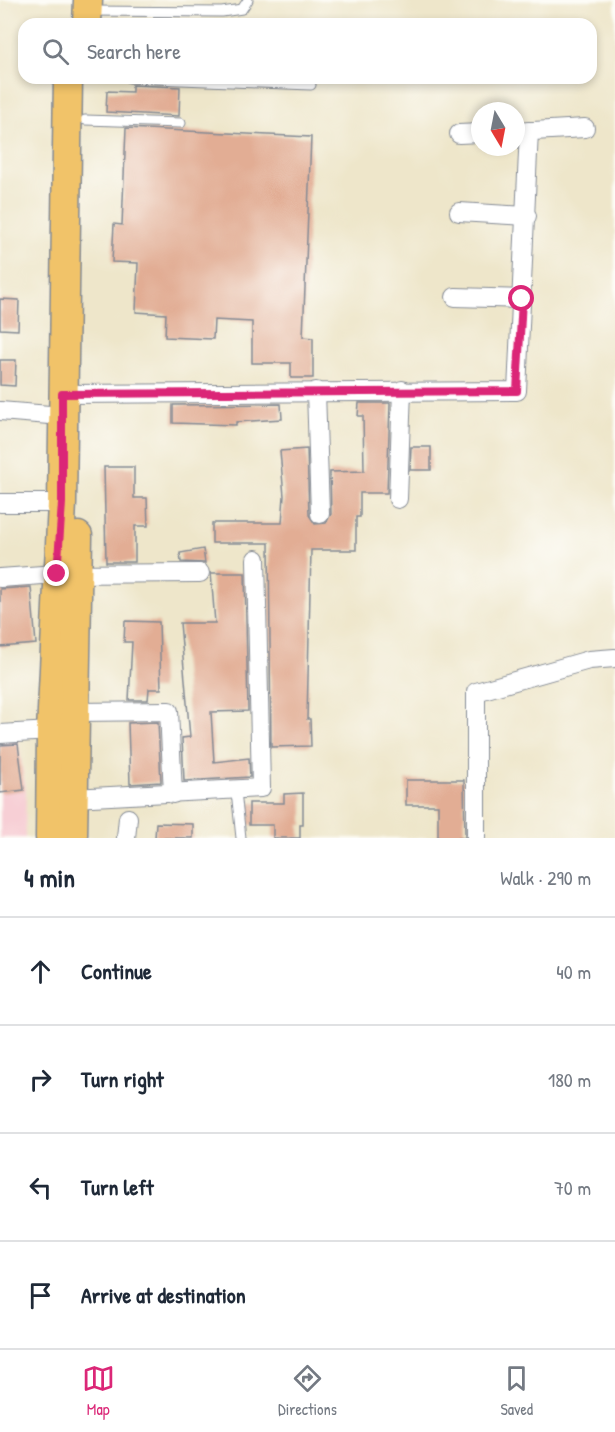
<!DOCTYPE html>
<html lang="en">
<head>
<meta charset="utf-8">
<style>
  :root { --surface:#fff; --page:#f2f2f3; --text:#1f2937; --muted:#747a83; --line:#e0e1e3; --accent:#db2777 }
  body { margin:0; font-family:"Patrick Hand",sans-serif; background:var(--page); color:var(--text) }
  .compass { position:absolute; left:471px; top:102px; width:54px; height:54px; border-radius:50%; background:var(--surface); box-shadow:0 3px 9px #0003; rotate:170deg }
  .stop { position:absolute; width:18px; height:18px; margin:-14px; border:4px solid #db2777; border-radius:50%; background:#fff }
  .stop.end { background:#db2777; border-color:#fff; box-shadow:0 2px 6px #0008 }
  .list { margin:0; padding:0; list-style:none }
  h2 { display:flex; justify-content:space-between; align-items:center; height:78px; margin:0; padding:0 24px; font-size:26px }
  h2 small { font-size:20px; font-weight:400; color:var(--muted) }
  .list li { display:grid; grid-template-columns:39px 1fr auto; gap:18px; align-items:center; box-sizing:border-box; height:108px; padding:0 24px; border-top:2px solid var(--line) }
  .list b { display:block; font-size:22px; white-space:nowrap }
  .list em { font-size:20px; font-style:normal; color:var(--muted) }
  .icon { flex:none; width:33px; height:33px; fill:none; stroke:currentColor; stroke-width:2; stroke-linecap:round; stroke-linejoin:round }
  .map { position:relative; flex:none; width:615px; height:838px; overflow:hidden }
  .search { position:absolute; background:var(--surface); box-shadow:0 3px 9px #0003; left:18px; right:18px; top:18px; height:66px; display:flex; align-items:center; gap:15px; box-sizing:border-box; padding:0 21px; border-radius:18px; color:var(--muted); font-size:22px }
  .sheet { height:510px; background:var(--surface) }
  nav { display:flex; justify-content:space-around; align-items:center; box-sizing:border-box; height:84px; border-top:2px solid var(--line); background:var(--surface); font-size:16px; color:var(--muted) }
  nav a { display:grid; justify-items:center; gap:3px }
  nav .on { color:var(--accent) }
  .map>svg:first-child { display:block }
</style>
</head>
<body>
<div class="map">
<svg width="615" height="838" viewBox="0 0 615 838">
  <rect width="100%" height="100%" fill="#fdfcf7"/>
  <filter id="ink" filterUnits="userSpaceOnUse"><feTurbulence type="fractalNoise" baseFrequency=".0167" numOctaves="2"/><feDisplacementMap in="SourceGraphic" scale="12" xChannelSelector="R" yChannelSelector="G"/><feConvolveMatrix kernelMatrix="1 2 1 2 8 2 1 2 1" color-interpolation-filters="sRGB"/></filter>
  <filter id="wash" filterUnits="userSpaceOnUse"><feTurbulence type="fractalNoise" baseFrequency=".008" numOctaves="4" result="noise"/><feDisplacementMap in="SourceGraphic" scale="24" xChannelSelector="R" yChannelSelector="G"/><feGaussianBlur stdDeviation="1.35" result="paint"/><feColorMatrix in="noise" values="0 0 0 0 0 0 0 0 0 0 0 0 0 0 0 0 0 1.4 0 .05"/><feComposite in="paint" operator="in"/></filter>
  <g filter="url(#wash)">
    <rect width="100%" height="100%" fill="#eee6ca"/>
    <polygon fill="#f7cfd5" points="18,739 26,792 25,838 0,838 0,741"/>
    <g id="blocks">
      <g fill="#e2ad94">
        <polygon points="132,85 180,87 179,116 106,112 107,91 132,92"/>
        <polygon points="126,128 311,137 303,337 313,338 313,378 291,378 291,363 252,363 252,322 214,320 213,339 165,337 166,314 136,312 138,263 112,262 114,224 122,225"/>
        <polygon points="0,299 19,300 18,330 0,329"/>
        <polygon points="0,360 16,360 15,386 0,385"/>
        <polygon points="359,403 390,403 387,493 360,493 360,517 356,517 356,550 311,550 307,719 310,719 311,746 271,747 269,543 212,543 212,523 282,523 284,496 280,451 307,449 309,515 315,524 326,523 331,514 330,472 364,471 363,416 358,416"/>
        <polygon points="281,404 282,419 236,422 236,425 173,423 173,405"/>
        <polygon points="411,447 431,447 431,470 410,470"/>
        <polygon points="104,467 134,467 134,498 147,498 148,526 135,526 135,562 106,562"/>
        <polygon points="203,549 205,563 181,562 180,553"/>
        <polygon points="211,573 245,573 248,711 211,712 214,762 249,758 250,777 184,781 182,738 190,737 180,623 215,623"/>
        <polygon points="31,587 36,644 0,647 0,589"/>
        <polygon points="125,621 159,622 161,689 149,689 148,700 129,700 132,642 124,642"/>
        <polygon points="158,722 161,782 130,784 128,723"/>
        <polygon points="18,744 24,790 0,793 0,745"/>
        <polygon points="406,780 464,780 465,838 438,838 438,805 406,805"/>
        <polygon points="303,793 303,825 300,825 300,838 273,838 273,825 249,825 249,803 284,803 284,794"/>
        <polygon points="156,823 193,824 193,838 155,838"/>
      </g>
    </g>
  </g>
  <g filter="url(#ink)">
    <use href="#blocks" fill-opacity="0" stroke="#848a94" stroke-width="1.5"/>
    <g fill="none" stroke-linecap="round" stroke-linejoin="round">
      <g stroke="#848a94" stroke-width="11">
        <g id="lane">
          <polyline points="90,11 222,12 242,9 248,0"/>
          <polyline points="130,78 311,85"/>
          <polyline points="85,120 181,123"/>
          <polyline points="236,791 241,838"/>
        </g>
      </g>
      <g stroke="#848a94" stroke-width="20">
        <g id="street">
          <polyline points="516,132 585,128"/>
          <polyline points="459,134 480,133"/>
          <polyline points="459,212 527,216"/>
          <polyline points="455,297 522,299"/>
          <polyline points="316,391 320,514"/>
          <polyline points="62,394 517,391 529,131"/>
          <polyline points="0,411 62,416"/>
          <polyline points="398,499 402,390"/>
          <polyline points="0,503 62,503"/>
          <polyline points="0,578 57,574 200,573"/>
          <polyline points="76,712 169,711 173,794"/>
          <polyline points="0,734 51,731"/>
          <polyline points="73,798 261,788 256,559"/>
          <polyline points="126,838 128,818"/>
          <polyline points="476,838 476,692 589,660 615,658"/>
        </g>
      </g>
      <g stroke="#848a94" stroke-width="31">
        <g id="primary">
          <polyline points="87,24 88,0"/>
          <polyline points="50,838 51,731 62,503 68,78"/>
          <polyline points="73,838 78,536"/>
        </g>
      </g>
      <use href="#lane" stroke="#fff" stroke-width="9"/>
      <use href="#street" stroke="#fff" stroke-width="18"/>
      <use href="#primary" stroke="#f1c369" stroke-width="28"/>
    </g>
  </g>
  <g fill="none" stroke-linecap="round" stroke-linejoin="round" filter="url(#ink)">
    <polyline stroke="#db2777" stroke-width="8" points="57,574 62,503 62,394 517,391 522,299"/>
  </g>
</svg>
<svg class="compass" viewBox="-18 -18 36 36"><path d="M0-13l5 13h-10z" fill="#e53935"/><path d="M0 13l5-13h-10z" fill="#747a83"/></svg>
<div class="stop" style="left:522px;top:299px"></div>
<div class="stop end" style="left:57px;top:574px"></div>
<div class="search"><svg class="icon" aria-label="search" viewBox="0 0 24 24"><circle cx="10" cy="10" r="6"/><path d="M15 15l6 6"/></svg>Search here</div>
</div>
<section class="sheet">
<h2>4 min<small>Walk · 290 m</small></h2>
<ul class="list">
<li><svg class="icon" aria-label="ahead" viewBox="0 0 24 24"><path d="M12 20V5M6 11l6-6 6 6"/></svg><div><b>Continue</b></div><em>40 m</em></li>
<li><svg class="icon" aria-label="right" viewBox="0 0 24 24"><path d="M7 20v-9h11M14 6l5 5-5 5"/></svg><div><b>Turn right</b></div><em>180 m</em></li>
<li><svg class="icon" aria-label="left" viewBox="0 0 24 24"><path d="M17 20v-9H6M10 6l-5 5 5 5"/></svg><div><b>Turn left</b></div><em>70 m</em></li>
<li><svg class="icon" aria-label="arrive" viewBox="0 0 24 24"><path d="M6 21V4h12l-3 4 3 4H6"/></svg><div><b>Arrive at destination</b></div></li>
</ul>
</section>
<nav>
<a class="on"><svg class="icon" aria-label="map" viewBox="0 0 24 24"><path d="M3 6l6-2 6 2 6-2v14l-6 2-6-2-6 2zM9 4v14M15 6v14"/></svg>Map</a>
<a><svg class="icon" aria-label="directions" viewBox="0 0 24 24"><path d="M12 3l9 9-9 9-9-9zM9 14v-3h6M13 9l2 2-2 2"/></svg>Directions</a>
<a><svg class="icon" aria-label="saved" viewBox="0 0 24 24"><path d="M7 4h10v16l-5-4-5 4z"/></svg>Saved</a>
</nav>
</body>
</html>
